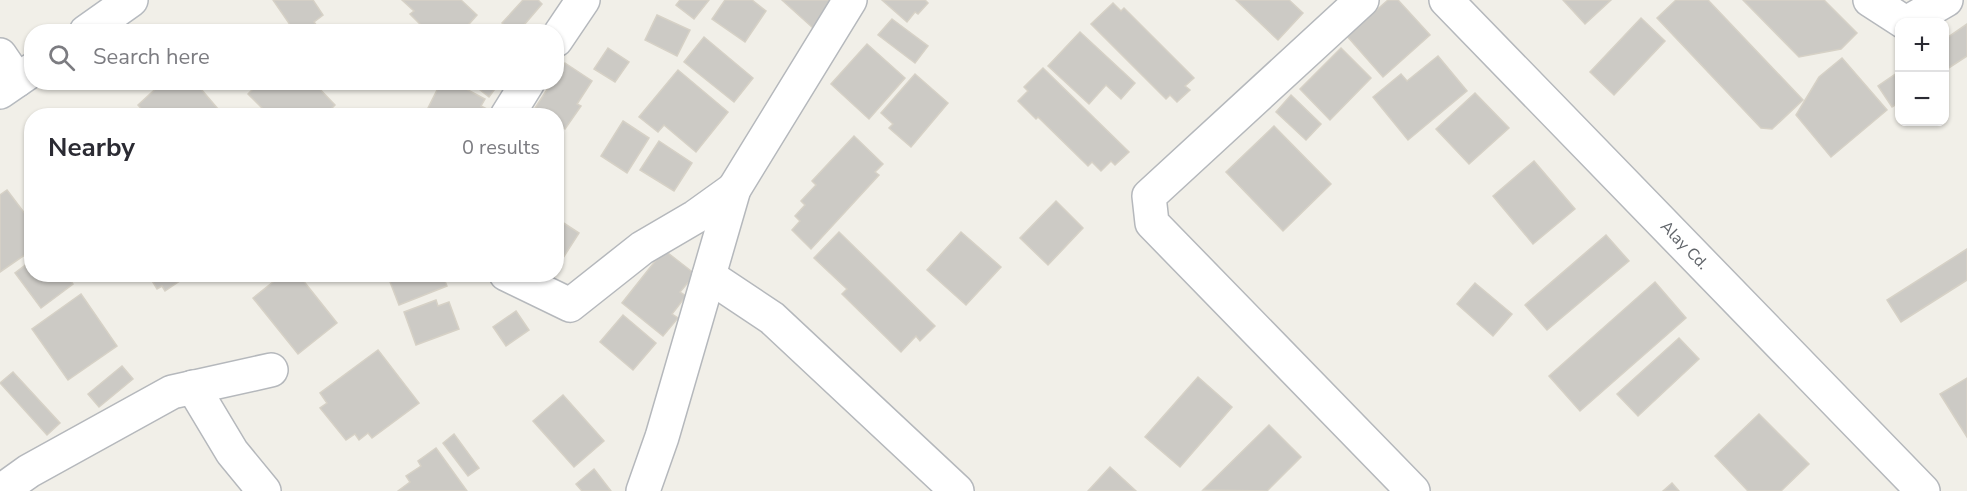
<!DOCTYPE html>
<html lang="en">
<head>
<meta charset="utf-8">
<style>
  :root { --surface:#fff; --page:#f7f7f7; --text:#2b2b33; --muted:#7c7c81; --line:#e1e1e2 }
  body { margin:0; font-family:"Nunito Sans",sans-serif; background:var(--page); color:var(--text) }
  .controls { position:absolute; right:18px; top:18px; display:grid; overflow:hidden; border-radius:12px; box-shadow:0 2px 4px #0004 }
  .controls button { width:54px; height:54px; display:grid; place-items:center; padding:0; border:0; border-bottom:2px solid var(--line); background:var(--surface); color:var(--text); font:30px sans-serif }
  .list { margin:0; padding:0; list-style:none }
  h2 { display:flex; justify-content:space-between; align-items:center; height:78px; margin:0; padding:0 24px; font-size:26px }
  h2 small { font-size:20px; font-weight:400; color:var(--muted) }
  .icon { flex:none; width:33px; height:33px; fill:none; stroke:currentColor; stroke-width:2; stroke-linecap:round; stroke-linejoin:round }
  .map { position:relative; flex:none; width:1967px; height:491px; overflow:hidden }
  .search { position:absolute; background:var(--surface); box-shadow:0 2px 4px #0004; left:24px; top:24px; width:540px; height:66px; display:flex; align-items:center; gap:15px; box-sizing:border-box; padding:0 21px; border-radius:24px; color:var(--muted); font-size:22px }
  .panel { position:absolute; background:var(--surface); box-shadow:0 2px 4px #0004; left:24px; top:108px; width:540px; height:174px; border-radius:24px }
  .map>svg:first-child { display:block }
</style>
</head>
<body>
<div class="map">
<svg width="1967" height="491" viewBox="0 0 1967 491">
  <rect width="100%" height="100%" fill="#f1efe8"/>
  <g fill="#cccac5" stroke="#d6d1c6" stroke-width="1.5">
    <polygon points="273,0 313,0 323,15 314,22 320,30 317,32 295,32"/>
    <polygon points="402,0 461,0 477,15 462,32 428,32 410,14 414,11"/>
    <polygon points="523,0 538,0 542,4 518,32 511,32 502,23"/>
    <polygon points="680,0 709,0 694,19 676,5"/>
    <polygon points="725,0 752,0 766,11 745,42 712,19"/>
    <polygon points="782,0 837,0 813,28"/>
    <polygon points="882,0 925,0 928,3 918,14 915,12 907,22"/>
    <polygon points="1236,0 1289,0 1303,13 1278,40"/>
    <polygon points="1388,0 1398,0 1430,35 1383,77 1347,36"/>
    <polygon points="1563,0 1611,0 1585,24"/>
    <polygon points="1676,0 1708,0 1803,100 1772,129 1761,128 1657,18"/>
    <polygon points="1743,0 1824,0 1857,33 1841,49 1799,57"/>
    <polygon points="1113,3 1121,11 1124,8 1194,78 1185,86 1190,90 1177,102 1170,95 1166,99 1091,24"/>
    <polygon points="657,15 690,30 677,56 645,40"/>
    <polygon points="1641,18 1665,41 1614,95 1590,72"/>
    <polygon points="892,19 928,46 915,63 878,35"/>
    <polygon points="1967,24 1967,56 1944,71 1944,40"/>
    <polygon points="1080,32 1135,83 1121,99 1106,85 1089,104 1048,66"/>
    <polygon points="704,37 753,78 734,102 684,62"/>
    <polygon points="867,44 905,78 869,119 831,84"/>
    <polygon points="608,48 629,62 615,82 594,69"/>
    <polygon points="1341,48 1371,78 1330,120 1300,89"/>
    <polygon points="1438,56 1467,91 1408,140 1373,97 1401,74 1407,81"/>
    <polygon points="1842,58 1887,110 1831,157 1796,115 1819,77"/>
    <polygon points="565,63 592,81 577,104 581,106 565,129 556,123 556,116 546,116 535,108 552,82 556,82 556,76"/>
    <polygon points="1043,68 1129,152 1115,165 1111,161 1101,171 1092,162 1088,166 1038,117 1036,119 1018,101 1028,91 1024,87"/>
    <polygon points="678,70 728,112 696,152 664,125 658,132 639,117"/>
    <polygon points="1900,71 1900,102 1892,107 1878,86"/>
    <polygon points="915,74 948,103 911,147 889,128 893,124 881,113"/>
    <polygon points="163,82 195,82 224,116 148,116 138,105"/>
    <polygon points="260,82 313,82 335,105 324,116 270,116 248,94"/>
    <polygon points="441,82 453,82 485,99 481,106 489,110 486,116 452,116 438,109 435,116 424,116"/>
    <polygon points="470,82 500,82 489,97"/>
    <polygon points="1475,93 1509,128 1469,164 1436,129"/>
    <polygon points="1291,95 1321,124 1306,140 1276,112"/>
    <polygon points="623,121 649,138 627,173 601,156"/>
    <polygon points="1274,126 1331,184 1283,231 1226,172"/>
    <polygon points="854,136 883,164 875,172 879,175 811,249 792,230 800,221 795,216 805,205 801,201 816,185 812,181"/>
    <polygon points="659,141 692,163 674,191 640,170"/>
    <polygon points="1534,161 1575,209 1533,244 1493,196"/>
    <polygon points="7,190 32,223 32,250 0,272 0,195"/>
    <polygon points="1056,201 1083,228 1048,265 1020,238"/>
    <polygon points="556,218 579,233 556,269"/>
    <polygon points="839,232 935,326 920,341 916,336 901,352 842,294 847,289 814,258"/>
    <polygon points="961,232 1001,267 966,305 927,270"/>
    <polygon points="1606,235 1629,261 1547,330 1525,305"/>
    <polygon points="1967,249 1967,280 1901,322 1887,300"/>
    <polygon points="664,250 695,274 680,292 686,296 672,314 678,318 663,336 622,303"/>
    <polygon points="32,260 32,274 66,274 73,284 41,308 15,273"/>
    <polygon points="148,274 190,274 165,291 162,286 157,289"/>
    <polygon points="283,274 298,274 337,323 298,354 253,298"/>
    <polygon points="387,274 442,274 447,286 399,305"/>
    <polygon points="1655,282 1686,318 1580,411 1549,376"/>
    <polygon points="1475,283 1512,314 1493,336 1457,304"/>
    <polygon points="81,294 117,346 68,380 32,329"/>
    <polygon points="436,300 438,306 449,302 459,329 416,345 404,312"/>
    <polygon points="516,311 529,330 506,346 493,327"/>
    <polygon points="623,315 656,343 633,370 600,342"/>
    <polygon points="1679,338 1699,359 1638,416 1617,394"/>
    <polygon points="378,350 419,403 372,438 368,433 359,440 355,434 346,440 320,408 327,403 320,393"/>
    <polygon points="122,366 133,379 99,407 88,394"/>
    <polygon points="13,372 60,423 47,435 0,383"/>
    <polygon points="1198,377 1232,407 1180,467 1145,437"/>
    <polygon points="1967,378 1967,437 1940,394"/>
    <polygon points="563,395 604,441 574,467 533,421"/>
    <polygon points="1759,414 1809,464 1781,491 1748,491 1715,456"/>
    <polygon points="1269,425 1301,457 1267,491 1203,490"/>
    <polygon points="454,434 479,468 468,476 443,443"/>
    <polygon points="436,448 467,491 398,491 410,482 406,476 421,466 418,461"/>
    <polygon points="1110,467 1136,491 1088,491"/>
    <polygon points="594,469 611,491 582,491 576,484"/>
    <polygon points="1672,483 1679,491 1663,491"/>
  </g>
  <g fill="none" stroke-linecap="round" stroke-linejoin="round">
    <g stroke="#b5b8bc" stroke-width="36">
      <g id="minor">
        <polyline points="1362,0 1149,196 1152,223 1413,491"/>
        <polyline points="1870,0 1904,22"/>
        <polyline points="1908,22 1946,0"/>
        <polyline points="556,40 583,0"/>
        <polyline points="0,55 17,80"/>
        <polyline points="507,116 528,82"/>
        <polyline points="506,274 570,305 642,248 695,217 734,189"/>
        <polyline points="709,276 772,318 957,491"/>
        <polyline points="193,387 232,452 264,491"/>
        <polyline points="1,491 29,471 172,392 271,370"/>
        <polyline points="643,491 662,437 734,189 850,0"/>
      </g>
    </g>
    <g stroke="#b5b8bc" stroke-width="36">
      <g id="tertiary">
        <path id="s1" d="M 1446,0 L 1923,491"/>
      </g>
    </g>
    <g stroke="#b6babf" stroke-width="36">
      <g id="secondary">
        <polyline points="86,32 131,0"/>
        <polyline points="0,92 32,70"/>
      </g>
    </g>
    <use href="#minor" stroke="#fff" stroke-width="33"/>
    <use href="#tertiary" stroke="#fff" stroke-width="33"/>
    <use href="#secondary" stroke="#fff" stroke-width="33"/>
  </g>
  <g text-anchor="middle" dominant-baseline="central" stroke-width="6" stroke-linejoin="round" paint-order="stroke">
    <g font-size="16" fill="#5f6368" stroke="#fff">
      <text stroke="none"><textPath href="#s1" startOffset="342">Alay Cd.</textPath></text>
    </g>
  </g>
</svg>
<div class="controls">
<button>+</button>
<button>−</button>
</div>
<div class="search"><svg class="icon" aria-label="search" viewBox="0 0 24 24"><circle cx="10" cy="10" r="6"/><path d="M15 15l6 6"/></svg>Search here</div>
<section class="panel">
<h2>Nearby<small>0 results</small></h2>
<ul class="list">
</ul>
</section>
</div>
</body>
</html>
